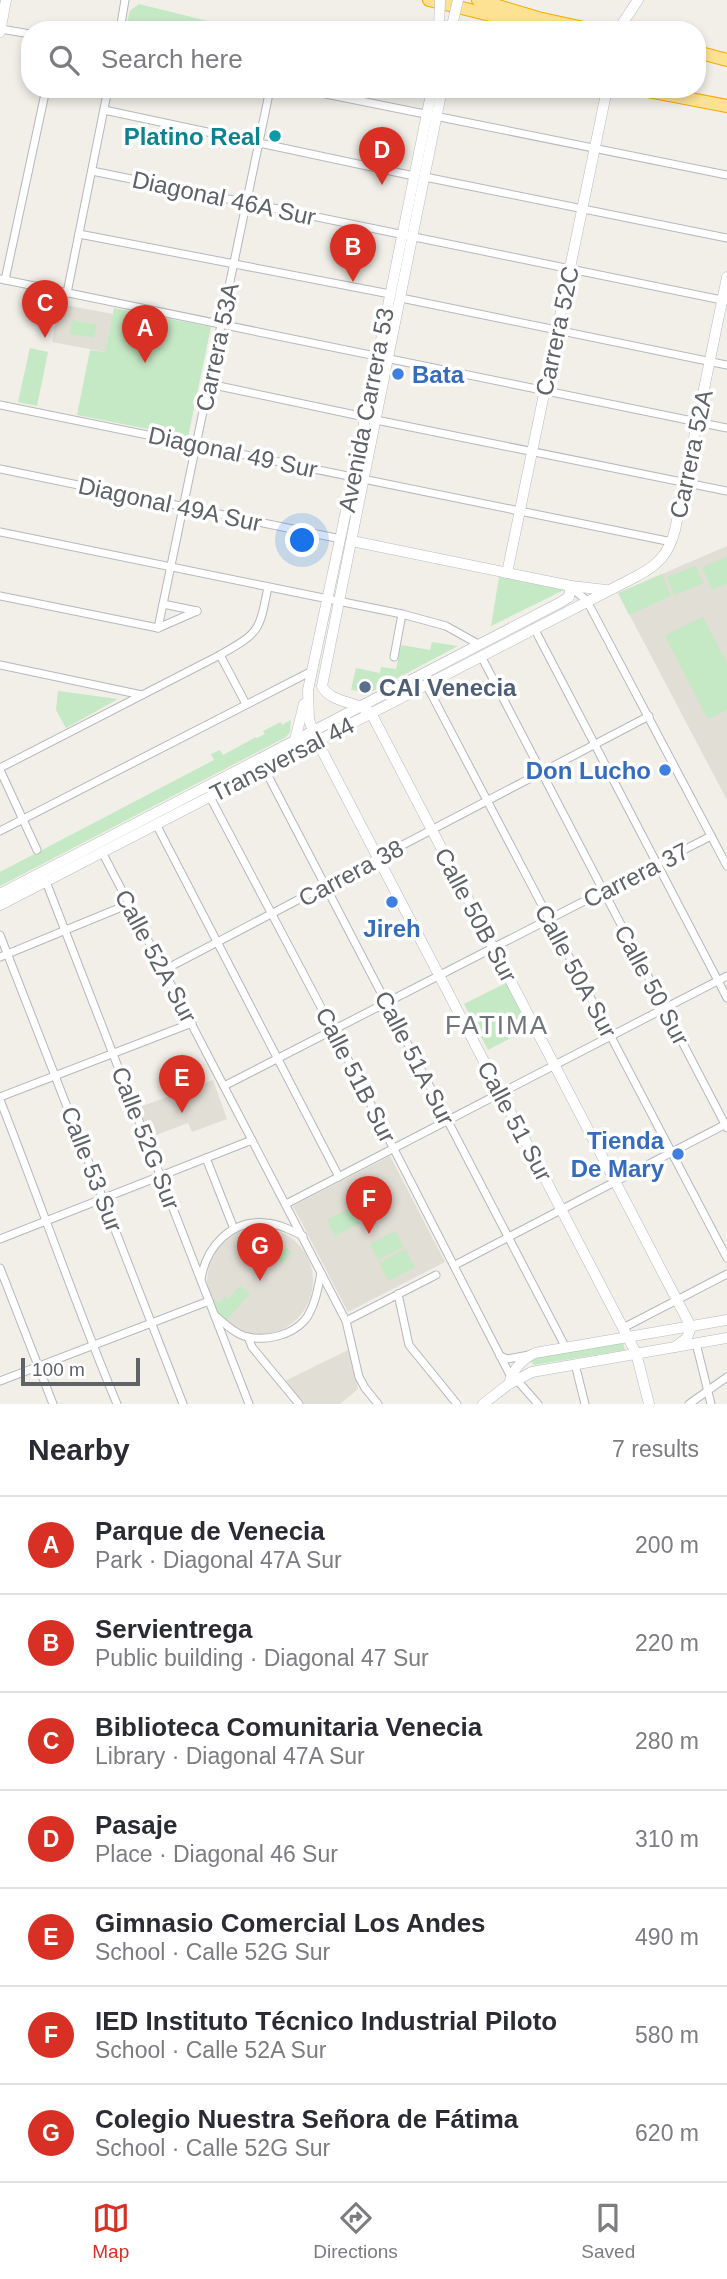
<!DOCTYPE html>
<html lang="en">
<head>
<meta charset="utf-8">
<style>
  :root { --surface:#fff; --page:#f7f7f7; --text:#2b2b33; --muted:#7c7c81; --line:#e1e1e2; --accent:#d93025 }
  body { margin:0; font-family:Helvetica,sans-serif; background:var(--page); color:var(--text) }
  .scale { position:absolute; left:21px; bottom:18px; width:119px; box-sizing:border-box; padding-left:7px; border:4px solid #5f6368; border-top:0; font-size:19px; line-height:24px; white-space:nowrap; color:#5f6368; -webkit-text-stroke:5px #fff; paint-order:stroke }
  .you { position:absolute; left:303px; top:541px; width:24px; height:24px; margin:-18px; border:5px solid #fff; border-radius:50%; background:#1a73e8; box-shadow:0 0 0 10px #1a73e833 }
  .badge { display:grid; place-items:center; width:46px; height:46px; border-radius:50%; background:var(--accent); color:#fff; font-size:23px; font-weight:700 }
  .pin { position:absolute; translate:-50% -58px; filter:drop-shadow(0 2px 4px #0008) }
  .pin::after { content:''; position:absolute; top:37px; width:24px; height:21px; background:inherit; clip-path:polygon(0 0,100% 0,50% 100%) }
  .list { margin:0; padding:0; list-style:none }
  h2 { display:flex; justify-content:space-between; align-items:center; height:91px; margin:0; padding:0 28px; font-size:30px }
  h2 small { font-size:23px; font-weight:400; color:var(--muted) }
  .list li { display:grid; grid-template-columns:46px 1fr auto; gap:21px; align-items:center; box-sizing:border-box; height:98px; padding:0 28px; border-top:2px solid var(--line) }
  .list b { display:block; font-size:26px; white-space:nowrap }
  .list p { margin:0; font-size:23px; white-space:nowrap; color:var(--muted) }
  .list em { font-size:23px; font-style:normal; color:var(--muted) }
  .icon { flex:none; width:38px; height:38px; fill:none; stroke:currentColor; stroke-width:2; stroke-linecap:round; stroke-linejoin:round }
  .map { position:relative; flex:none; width:727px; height:1404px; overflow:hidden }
  .search { position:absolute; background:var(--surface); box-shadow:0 4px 10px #0003; left:21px; right:21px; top:21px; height:77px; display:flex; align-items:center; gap:18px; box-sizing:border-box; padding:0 24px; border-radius:28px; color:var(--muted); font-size:26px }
  .sheet { height:777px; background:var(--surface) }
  nav { display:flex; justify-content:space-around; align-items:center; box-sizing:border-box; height:98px; border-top:2px solid var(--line); background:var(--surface); font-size:19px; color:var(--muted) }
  nav a { display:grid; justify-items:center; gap:4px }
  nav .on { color:var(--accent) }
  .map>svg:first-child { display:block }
</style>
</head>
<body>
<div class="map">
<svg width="727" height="1404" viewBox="0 0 727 1404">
  <rect width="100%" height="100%" fill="#f1efe8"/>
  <g fill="#e1ded6">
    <polygon points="59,304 113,314 105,352 52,342"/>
    <polygon points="727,546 727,800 618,593"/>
    <polygon points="213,1080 227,1119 192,1132 188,1123 148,1138 137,1108"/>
    <polygon points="390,1156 445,1262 348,1312 293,1206"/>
    <circle cx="260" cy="1281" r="53"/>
    <polygon points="348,1350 358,1389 340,1404 303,1404 285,1381"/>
  </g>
  <g fill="#c5e8c5">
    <polygon points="139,4 244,30 145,30 126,26 130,11"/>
    <polygon points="114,308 211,327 188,437 77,415 90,350 105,352"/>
    <polygon points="72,320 97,325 94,338 70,334"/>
    <polygon points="30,348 48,352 37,406 18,402"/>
    <polygon points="727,557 727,584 712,590 702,567"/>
    <polygon points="696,566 703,584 674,595 667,577"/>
    <polygon points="662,574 671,596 629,615 618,593"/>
    <polygon points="499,577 564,590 491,626"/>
    <polygon points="703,617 727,663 727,710 708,719 665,636"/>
    <polygon points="432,642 458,646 373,691 367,692 351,690 356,668 380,673 381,667 396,669 401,645 430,650"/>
    <polygon points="58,691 118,699 66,728 56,710"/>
    <polygon points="291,720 290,732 286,737 0,886 0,872 214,760 211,754 220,750 223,755 256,737 257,738 265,734 263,731 281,722 282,725"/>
    <polygon points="506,983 529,1028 488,1050 464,1004"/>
    <polygon points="352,1207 360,1223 335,1236 327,1220"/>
    <polygon points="395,1231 403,1247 378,1260 370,1244"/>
    <polygon points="270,1235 292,1253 282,1264 261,1246"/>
    <polygon points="405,1249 415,1267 389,1281 379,1263"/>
    <polygon points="240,1286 250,1294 225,1322 216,1313 212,1301 214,1299 219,1303 225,1297 228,1299"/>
    <polygon points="623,1343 625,1350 534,1365 531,1362 538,1356"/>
  </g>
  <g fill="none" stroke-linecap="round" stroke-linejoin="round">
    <g stroke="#b5b8bc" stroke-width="9">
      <g id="street">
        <polyline points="1,29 30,34"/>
        <polyline points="120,30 125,0"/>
        <polyline points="301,89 727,175"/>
        <polyline points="104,110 414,176"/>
        <polyline points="92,171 727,301"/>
        <polyline points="425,177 727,238"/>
        <polyline points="79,234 390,294"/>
        <polyline points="0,279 727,428"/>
        <polyline points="5,280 46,89"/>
        <polyline points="67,293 108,89"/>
        <polyline points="401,298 727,365"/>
        <polyline points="209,384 365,417"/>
        <polyline points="0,405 672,542"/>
        <polyline points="376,420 727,491"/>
        <polyline points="0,469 341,539"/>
        <polyline points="0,532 402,614 446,626 480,645"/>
        <polyline points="571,587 587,601 727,866"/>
        <polyline points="0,596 158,628 197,611"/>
        <polyline points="163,604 197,611"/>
        <polyline points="158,628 270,89"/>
        <polyline points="534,628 727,998"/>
        <polyline points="220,655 246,704"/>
        <polyline points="481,656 727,1128"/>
        <polyline points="394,657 402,614"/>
        <polyline points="0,665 142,695"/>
        <polyline points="426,684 727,1258"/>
        <path d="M 0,768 L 220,655 C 260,632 259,632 268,587"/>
        <polyline points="264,768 566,1348"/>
        <polyline points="0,770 37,850"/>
        <polyline points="210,797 323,1011 511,1377"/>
        <polyline points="156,824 339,1177"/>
        <polyline points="0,831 312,671"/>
        <polyline points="102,852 346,1321 359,1377 365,1388 378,1404"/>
        <polyline points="45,879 249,1404"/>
        <polyline points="0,935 183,1404"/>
        <polyline points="0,957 129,904"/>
        <polyline points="164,970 649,716"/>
        <polyline points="224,1086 711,836"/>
        <polyline points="0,1097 192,1023"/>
        <path d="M 0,1100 C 40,1201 75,1304 117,1404"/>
        <polyline points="206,1158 234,1229"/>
        <polyline points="286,1204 727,976"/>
        <polyline points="0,1239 252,1140"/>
        <polyline points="455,1265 726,1124"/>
        <polyline points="0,1268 53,1404"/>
        <path d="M 201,1279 C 206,1247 231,1219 266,1223 C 279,1224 291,1230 303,1236"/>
        <polyline points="398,1294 409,1345 457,1404"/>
        <path d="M 217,1317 C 225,1324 233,1332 244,1336 C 264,1342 291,1336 305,1320 C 315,1307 318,1288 321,1273"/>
        <polyline points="346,1321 436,1275"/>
        <polyline points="623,1328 727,1274"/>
        <polyline points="248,1337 252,1347 299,1404"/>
        <polyline points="696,1343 711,1404"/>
        <polyline points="500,1356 507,1359 529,1355"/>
        <polyline points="575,1364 585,1404"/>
        <polyline points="516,1379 538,1404"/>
        <polyline points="0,1381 209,1301"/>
        <polyline points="689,1404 727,1377"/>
      </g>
    </g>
    <g stroke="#b6babf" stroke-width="11">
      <g id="secondary">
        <polyline points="618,30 638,0"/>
        <polyline points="0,32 6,0"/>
        <polyline points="432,89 353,478 308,690 309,720 317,741 636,1353 649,1404"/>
        <path d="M 442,89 L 322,686 C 330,703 357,701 371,713 L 691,1327 L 687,1338 L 675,1347"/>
        <polyline points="352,541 571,586 606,590"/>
        <polyline points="507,573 607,89"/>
        <polyline points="295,740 304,704"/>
        <polyline points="0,894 561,602 569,597 571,586"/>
        <path d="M 0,905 L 639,575 C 659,564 669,553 675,530 L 727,277"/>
        <path d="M 509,1384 C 513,1369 522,1359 535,1353 L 727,1320"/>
        <polyline points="483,1404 509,1384 532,1372 727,1338"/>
      </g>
    </g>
    <g stroke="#f9ab00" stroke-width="14">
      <g id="highway">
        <polyline points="429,0 552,30"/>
        <polyline points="478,0 538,18 593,30"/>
        <polyline points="697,52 727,60"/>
        <polyline points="638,89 727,106"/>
      </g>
    </g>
    <use href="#street" stroke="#fff" stroke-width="7"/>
    <use href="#secondary" stroke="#fff" stroke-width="10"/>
    <use href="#highway" stroke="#fde293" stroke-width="12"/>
    <g stroke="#b6babf" stroke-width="11" stroke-linecap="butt">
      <g id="secondary-bridge">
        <polyline points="439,30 440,0"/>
        <polyline points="451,30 458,0"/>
      </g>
    </g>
    <use href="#secondary-bridge" stroke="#fff" stroke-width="10"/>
  </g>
  <circle fill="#0f9aa8" stroke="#fff" stroke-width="2.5" cx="275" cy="136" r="7"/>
  <g fill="#3f7fe0" stroke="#fff" stroke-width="2.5">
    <circle cx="398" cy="374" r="7"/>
    <circle cx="665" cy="770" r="7"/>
    <circle cx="392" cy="902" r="7"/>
    <circle cx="678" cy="1154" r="7"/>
  </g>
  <circle fill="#5c6f8a" stroke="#fff" stroke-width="2.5" cx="365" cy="687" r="7"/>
  <g text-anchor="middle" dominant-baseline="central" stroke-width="7" stroke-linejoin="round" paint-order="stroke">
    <g font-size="24" font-weight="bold" fill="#0d838f" stroke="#fff" text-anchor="end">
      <text x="261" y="136">Platino Real</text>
    </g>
    <g font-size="24" fill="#5f6368" stroke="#fff">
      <text transform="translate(224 198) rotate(12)">Diagonal 46A Sur</text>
      <text transform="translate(557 331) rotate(-78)">Carrera 52C</text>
      <text transform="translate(217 347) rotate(-78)">Carrera 53A</text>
      <text transform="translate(366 410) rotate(-79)">Avenida Carrera 53</text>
      <text transform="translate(233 452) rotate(12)">Diagonal 49 Sur</text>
      <text transform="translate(691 454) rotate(-78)">Carrera 52A</text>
      <text transform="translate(170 504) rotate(12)">Diagonal 49A Sur</text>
      <text transform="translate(282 759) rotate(-27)">Transversal 44</text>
      <text transform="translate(351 873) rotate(-28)">Carrera 38</text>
      <text transform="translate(636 875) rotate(-27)">Carrera 37</text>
      <text transform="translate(476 915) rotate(62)">Calle 50B Sur</text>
      <text transform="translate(156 956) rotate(62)">Calle 52A Sur</text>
      <text transform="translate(576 971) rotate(62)">Calle 50A Sur</text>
      <text transform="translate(652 985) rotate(62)">Calle 50 Sur</text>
      <text transform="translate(415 1058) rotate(63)">Calle 51A Sur</text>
      <text transform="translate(356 1075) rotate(63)">Calle 51B Sur</text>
      <text transform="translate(515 1121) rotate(62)">Calle 51 Sur</text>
      <text transform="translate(146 1138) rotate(69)">Calle 52G Sur</text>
      <text transform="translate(92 1169) rotate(69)">Calle 53 Sur</text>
    </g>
    <g font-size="24" font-weight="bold" fill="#366cbe" stroke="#fff" text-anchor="end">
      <text x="412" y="374" text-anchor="start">Bata</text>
      <text x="651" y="770">Don Lucho</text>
      <text x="392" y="928" text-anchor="middle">Jireh</text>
      <text x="664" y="1140">Tienda<tspan x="664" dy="28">De Mary</tspan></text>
    </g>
    <g font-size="24" font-weight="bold" fill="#4e5e75" stroke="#fff" text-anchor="start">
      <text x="379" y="687">CAI Venecia</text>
    </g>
    <g font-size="26" letter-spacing="2" fill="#70757a" stroke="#fff">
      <text x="497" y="1025">FATIMA</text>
    </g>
  </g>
</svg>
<div class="scale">100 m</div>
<div class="you"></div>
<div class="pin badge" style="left:145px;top:363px">A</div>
<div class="pin badge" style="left:353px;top:282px">B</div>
<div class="pin badge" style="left:45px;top:338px">C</div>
<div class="pin badge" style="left:382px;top:185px">D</div>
<div class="pin badge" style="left:182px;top:1113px">E</div>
<div class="pin badge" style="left:369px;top:1234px">F</div>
<div class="pin badge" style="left:260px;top:1281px">G</div>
<div class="search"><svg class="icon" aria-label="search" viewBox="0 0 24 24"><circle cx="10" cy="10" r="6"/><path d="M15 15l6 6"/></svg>Search here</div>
</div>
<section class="sheet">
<h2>Nearby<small>7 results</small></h2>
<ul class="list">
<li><span class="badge">A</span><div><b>Parque de Venecia</b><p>Park · Diagonal 47A Sur</p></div><em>200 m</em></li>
<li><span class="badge">B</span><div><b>Servientrega</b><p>Public building · Diagonal 47 Sur</p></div><em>220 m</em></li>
<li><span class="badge">C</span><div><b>Biblioteca Comunitaria Venecia</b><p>Library · Diagonal 47A Sur</p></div><em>280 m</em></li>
<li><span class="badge">D</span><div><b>Pasaje</b><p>Place · Diagonal 46 Sur</p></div><em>310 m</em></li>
<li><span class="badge">E</span><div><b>Gimnasio Comercial Los Andes</b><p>School · Calle 52G Sur</p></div><em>490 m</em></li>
<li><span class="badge">F</span><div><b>IED Instituto Técnico Industrial Piloto</b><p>School · Calle 52A Sur</p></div><em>580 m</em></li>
<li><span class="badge">G</span><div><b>Colegio Nuestra Señora de Fátima</b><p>School · Calle 52G Sur</p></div><em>620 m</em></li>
</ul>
</section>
<nav>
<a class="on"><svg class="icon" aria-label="map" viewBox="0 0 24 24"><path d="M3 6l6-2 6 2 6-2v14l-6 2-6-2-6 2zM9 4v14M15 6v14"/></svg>Map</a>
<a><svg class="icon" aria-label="directions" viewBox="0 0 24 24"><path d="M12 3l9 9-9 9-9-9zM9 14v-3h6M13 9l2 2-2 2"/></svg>Directions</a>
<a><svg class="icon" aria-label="saved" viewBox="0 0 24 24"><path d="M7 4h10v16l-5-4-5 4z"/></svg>Saved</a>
</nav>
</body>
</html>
